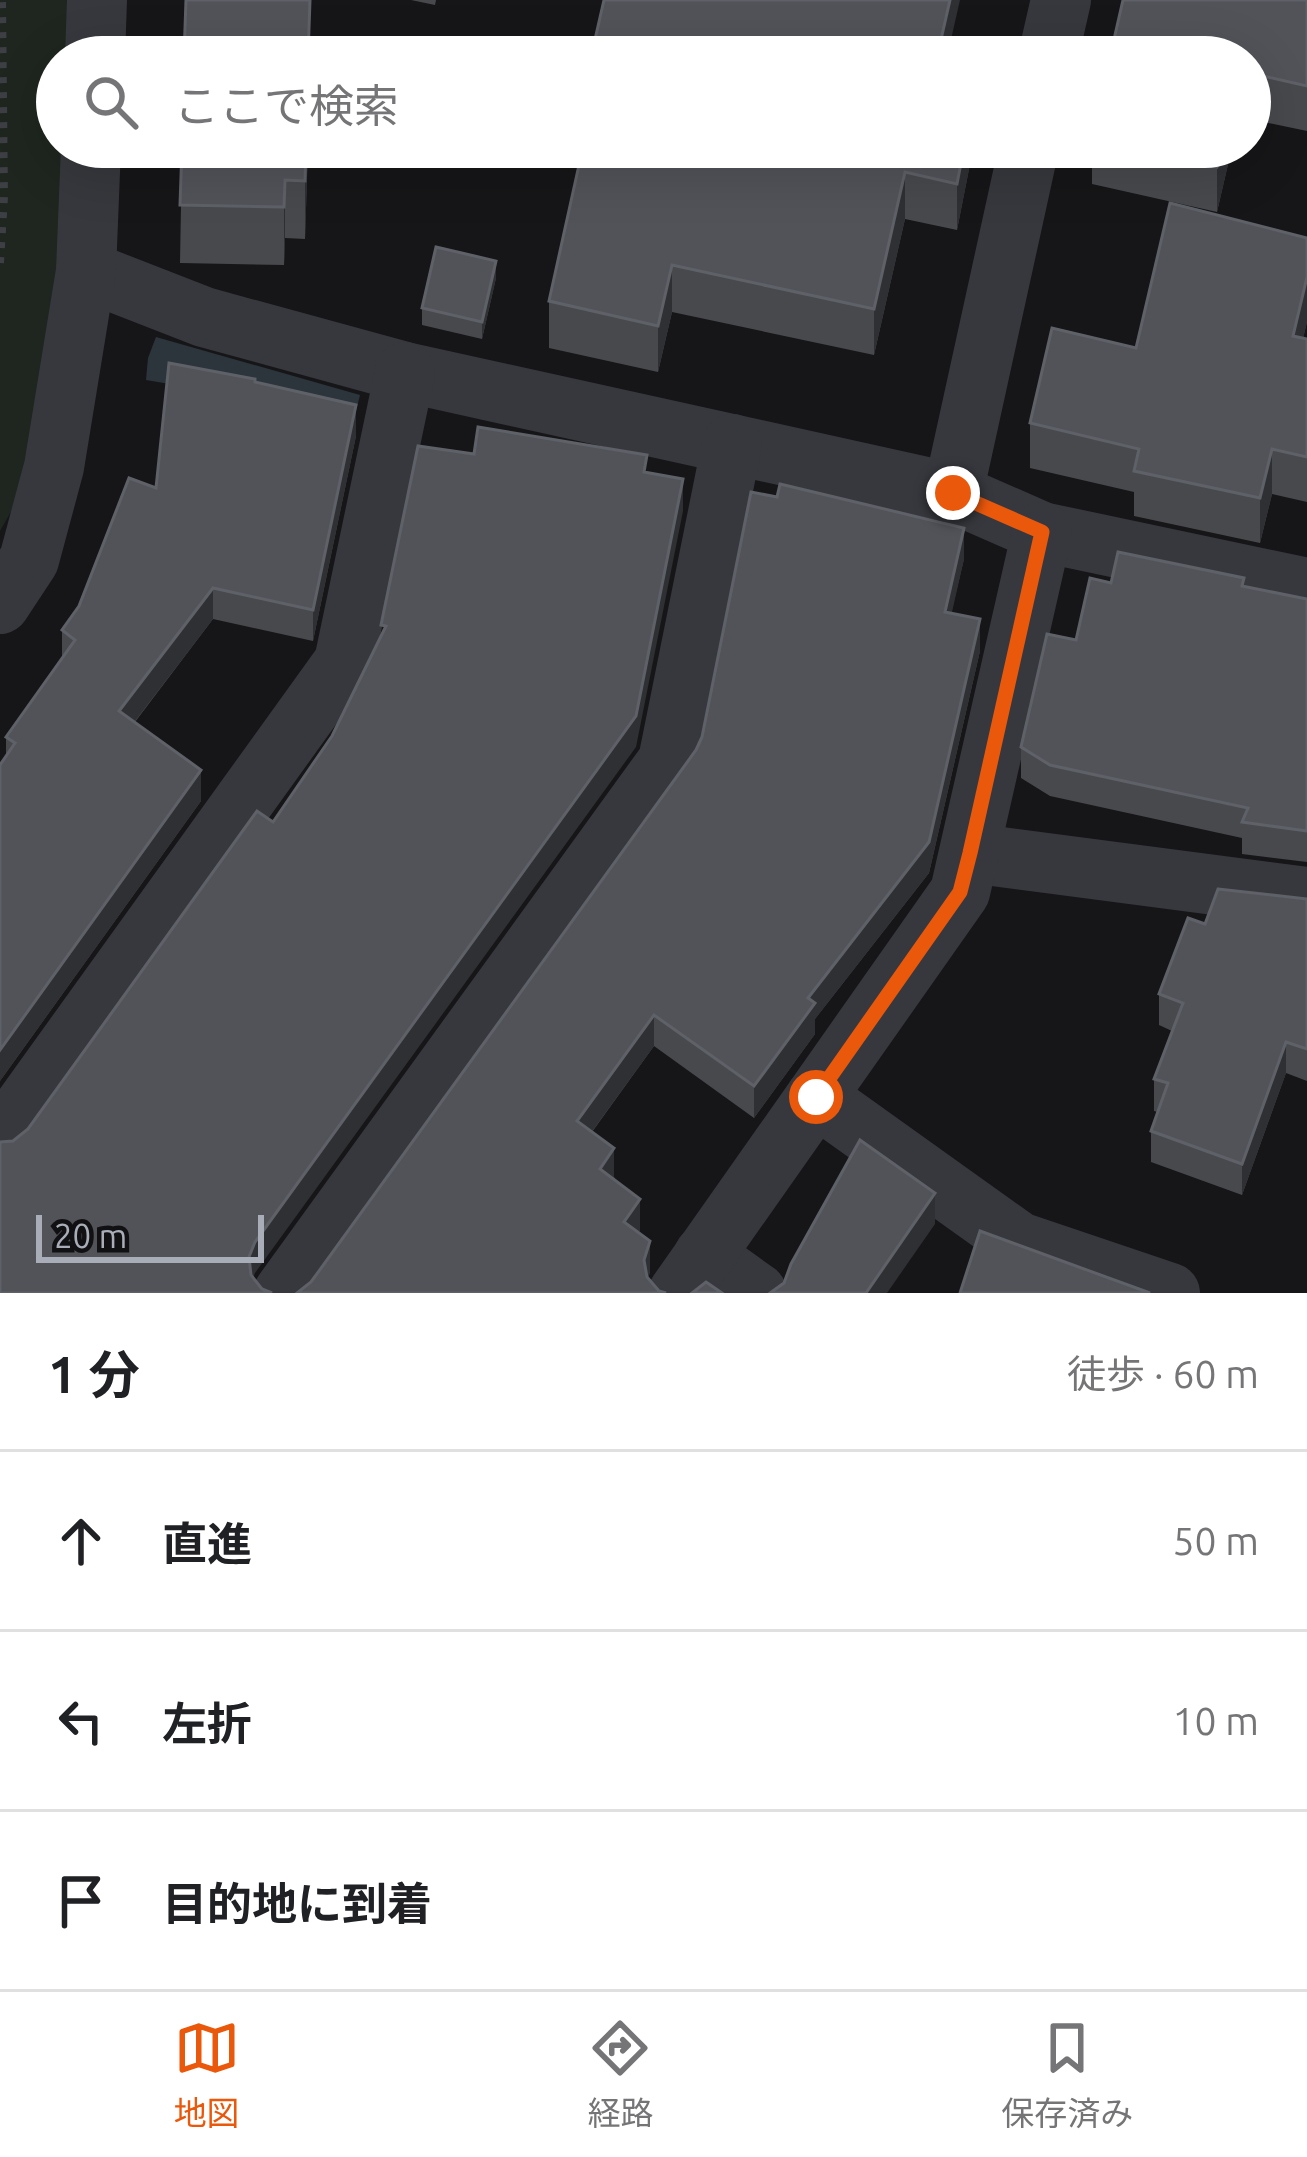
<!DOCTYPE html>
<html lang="ja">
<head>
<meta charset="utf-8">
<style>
  :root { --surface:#fff; --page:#f2f2f2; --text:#202124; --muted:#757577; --line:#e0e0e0; --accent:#ea580c }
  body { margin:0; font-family:Ubuntu,"Noto Sans JP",sans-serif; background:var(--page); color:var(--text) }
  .scale { position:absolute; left:36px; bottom:30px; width:228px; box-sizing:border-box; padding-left:12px; border:6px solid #a8adb8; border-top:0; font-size:33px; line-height:42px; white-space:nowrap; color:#a8adb8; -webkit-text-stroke:9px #111113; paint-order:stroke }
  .stop { position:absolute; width:36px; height:36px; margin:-27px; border:9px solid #ea580c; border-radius:50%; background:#fff }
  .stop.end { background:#ea580c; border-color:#fff; box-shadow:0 3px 12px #0008 }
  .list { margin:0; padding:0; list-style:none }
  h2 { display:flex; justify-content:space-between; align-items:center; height:156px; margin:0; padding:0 48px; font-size:51px }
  h2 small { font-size:39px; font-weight:400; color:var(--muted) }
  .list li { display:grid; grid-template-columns:78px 1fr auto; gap:36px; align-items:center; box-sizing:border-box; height:180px; padding:0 48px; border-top:3px solid var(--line) }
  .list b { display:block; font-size:45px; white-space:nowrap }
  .list em { font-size:39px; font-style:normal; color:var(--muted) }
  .icon { flex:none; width:66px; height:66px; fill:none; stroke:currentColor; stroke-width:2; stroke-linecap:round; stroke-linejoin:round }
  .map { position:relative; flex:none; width:1307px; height:1293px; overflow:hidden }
  .search { position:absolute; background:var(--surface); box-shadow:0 12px 48px #0002; left:36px; right:36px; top:36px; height:132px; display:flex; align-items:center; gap:30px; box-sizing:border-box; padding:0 42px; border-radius:66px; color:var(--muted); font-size:45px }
  .sheet { height:696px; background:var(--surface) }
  nav { display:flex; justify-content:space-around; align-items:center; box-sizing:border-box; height:168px; border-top:3px solid var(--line); background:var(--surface); font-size:33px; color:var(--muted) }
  nav a { display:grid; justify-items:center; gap:6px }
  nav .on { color:var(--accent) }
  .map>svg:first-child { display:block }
</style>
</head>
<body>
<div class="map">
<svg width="1307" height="1293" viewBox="0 0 1307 1293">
  <rect width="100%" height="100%" fill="#161618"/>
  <polygon fill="#1e261f" points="0,0 74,0 71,57 57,57 57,147 68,147 58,372 13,508 0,531"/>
  <polygon fill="#2c353c" points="156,337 360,395 355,415 146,380 148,358"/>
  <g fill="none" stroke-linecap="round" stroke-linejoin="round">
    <polyline stroke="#3d3f44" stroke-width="8" stroke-dasharray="6 9" stroke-linecap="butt" points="0,263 4,197 2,0"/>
    <g stroke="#37383d" stroke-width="60">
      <polyline points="95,57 97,0"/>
      <polyline points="1048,57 1061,0"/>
      <polyline points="86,271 204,317 405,372 953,493 1042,532 1307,588"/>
      <polyline points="953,493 1029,147"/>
      <polyline points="0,604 29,560 54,467 86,271 91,147"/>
      <polyline points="970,853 1307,897"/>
      <polyline points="816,1097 1019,1242 1170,1293"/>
      <polyline points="0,1140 344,662 405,372"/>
      <polyline points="704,1255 757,1293"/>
      <polyline points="283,1293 668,761 732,444"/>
      <polyline points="678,1293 960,892 1042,532"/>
    </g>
  </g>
  <g fill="#47494d">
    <polygon points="411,0 436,0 435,5"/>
    <polygon points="1307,0 1307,131 1250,119 1250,57"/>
    <polygon points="182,147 308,147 305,239 285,238 284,265 180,263"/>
    <polygon points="579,147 972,147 972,154 957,230 905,219 874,355 672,312 658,372 549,348 549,301 580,163"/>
    <polygon points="1092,147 1232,147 1217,212 1092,184"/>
    <polygon points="1307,238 1307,322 1303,338 1307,339 1307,502 1272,494 1260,543 1134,516 1134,492 1030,468 1030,423 1136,348"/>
    <polygon points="496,278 482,339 422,325 422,308"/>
    <polygon points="255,382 356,436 313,641 213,619 135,722 201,801 0,1081 0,765 6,755 6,737 62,659 62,630"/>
    <polygon points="964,559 951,613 980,651 929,873 815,1019 815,1034 754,1118 654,1046 592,1132 640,1230 639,1232 650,1272 648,1278 659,1291 311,1282"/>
    <polygon points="1244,586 1307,599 1307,862 1242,854 1242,838 1050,796 1021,778 1021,747 1076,640"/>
    <polygon points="1307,899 1307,1081 1286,1073 1242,1195 1151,1162 1151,1131 1158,1112 1154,1111 1154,1079 1172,1031 1159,1025 1159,994 1205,924"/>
  </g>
  <g fill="#2f3033">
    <polygon points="950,0 960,0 947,57 937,57"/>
    <polygon points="306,147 308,147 305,239 305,181"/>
    <polygon points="964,147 972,147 972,154 957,230 957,184"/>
    <polygon points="1222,147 1232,147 1217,212 1217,167"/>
    <polygon points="905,172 905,219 874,355 874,309"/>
    <polygon points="285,180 285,238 284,265 284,207"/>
    <polygon points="496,261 496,278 482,339 482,322"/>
    <polygon points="672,265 672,312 658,372 658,326"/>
    <polygon points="1307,277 1307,322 1293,381 1293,336"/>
    <polygon points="356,405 356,436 313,641 313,610"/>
    <polygon points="1272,449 1272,494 1260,543 1260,498"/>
    <polygon points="683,479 683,511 636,747 255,1273 249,1288 249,1257 255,1242"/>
    <polygon points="964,528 964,559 945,643 945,612"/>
    <polygon points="213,588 213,619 119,742 119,711"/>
    <polygon points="980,619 980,651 929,873 815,1019 815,1034 754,1118 754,1086"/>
    <polygon points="201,770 201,801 0,1081 0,1050"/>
    <polygon points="654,1015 654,1046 577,1152 577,1121"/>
    <polygon points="1286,1042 1286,1073 1242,1195 1242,1164"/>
    <polygon points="614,1148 614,1179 600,1169"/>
    <polygon points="935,1193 935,1224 887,1293 866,1293"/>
    <polygon points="640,1199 640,1230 624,1253 624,1222"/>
    <polygon points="650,1241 650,1272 644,1291 644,1260"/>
  </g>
  <g fill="#525359" stroke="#5f6168" stroke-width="3">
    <polygon points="186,0 310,0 308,57 184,57"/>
    <polygon points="604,0 950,0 937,57 591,57"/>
    <polygon points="1123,0 1307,0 1307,86 1250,73 1250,57 1110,57"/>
    <polygon points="182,147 306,147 305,181 285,180 284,207 180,205"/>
    <polygon points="583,147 964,147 957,184 905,172 874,309 672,265 658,326 549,301"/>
    <polygon points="1129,147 1222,147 1217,167"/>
    <polygon points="1170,203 1307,238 1307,277 1293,336 1307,339 1307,457 1272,449 1260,498 1134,471 1139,449 1030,423 1052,328 1136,348"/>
    <polygon points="436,247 496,261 482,322 422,308"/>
    <polygon points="169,363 255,379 255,382 356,405 313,610 213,588 119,711 201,770 0,1050 0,765 15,743 6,737 75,640 62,630 79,606 129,478 156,488"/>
    <polygon points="478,427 647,455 644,472 683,479 636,716 255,1242 249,1257 251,1275 262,1289 272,1293 0,1293 0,1142 13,1141 28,1129 257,811 273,822 332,736 386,626 381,625 418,446 474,454"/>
    <polygon points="780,484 964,528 945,612 980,619 929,842 808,998 815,1003 754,1086 654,1015 577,1121 614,1148 600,1169 640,1199 624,1222 650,1241 644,1260 647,1277 659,1291 666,1293 297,1293 311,1282 696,750 702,737 751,492 777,497"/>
    <polygon points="1118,552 1244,578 1242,586 1307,599 1307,831 1242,822 1248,808 1050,765 1021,747 1047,634 1076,640 1090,578 1111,583"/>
    <polygon points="1218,889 1307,899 1307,1049 1286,1042 1242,1164 1151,1131 1168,1083 1154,1079 1183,1003 1159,994 1188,918 1205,924"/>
    <polygon points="860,1140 935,1193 866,1293 770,1293 784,1283 791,1264"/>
    <polygon points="980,1231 1150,1293 960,1293"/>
    <polygon points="706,1282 722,1293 692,1293"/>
  </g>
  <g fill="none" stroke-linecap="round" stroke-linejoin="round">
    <polyline stroke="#ea580c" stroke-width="15" points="816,1097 960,892 970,853 1042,532 953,493"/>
  </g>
</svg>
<div class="scale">20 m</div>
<div class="stop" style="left:816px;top:1097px"></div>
<div class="stop end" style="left:953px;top:493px"></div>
<div class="search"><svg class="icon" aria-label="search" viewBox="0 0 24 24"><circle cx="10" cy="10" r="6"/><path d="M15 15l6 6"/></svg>ここで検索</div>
</div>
<section class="sheet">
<h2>1 分<small>徒歩 · 60 m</small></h2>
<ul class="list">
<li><svg class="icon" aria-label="ahead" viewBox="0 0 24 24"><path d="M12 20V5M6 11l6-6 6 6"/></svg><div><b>直進</b></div><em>50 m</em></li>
<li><svg class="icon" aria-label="left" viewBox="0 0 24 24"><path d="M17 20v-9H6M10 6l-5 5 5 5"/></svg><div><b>左折</b></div><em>10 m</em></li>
<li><svg class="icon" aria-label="arrive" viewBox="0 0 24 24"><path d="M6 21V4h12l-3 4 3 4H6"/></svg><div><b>目的地に到着</b></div></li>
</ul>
</section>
<nav>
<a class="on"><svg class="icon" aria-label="map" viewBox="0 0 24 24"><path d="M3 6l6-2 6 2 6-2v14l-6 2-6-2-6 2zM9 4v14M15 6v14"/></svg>地図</a>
<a><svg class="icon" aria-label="directions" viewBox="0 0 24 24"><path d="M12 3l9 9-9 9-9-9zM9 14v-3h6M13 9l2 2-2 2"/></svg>経路</a>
<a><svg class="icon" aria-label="saved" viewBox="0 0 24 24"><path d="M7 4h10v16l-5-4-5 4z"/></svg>保存済み</a>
</nav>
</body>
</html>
